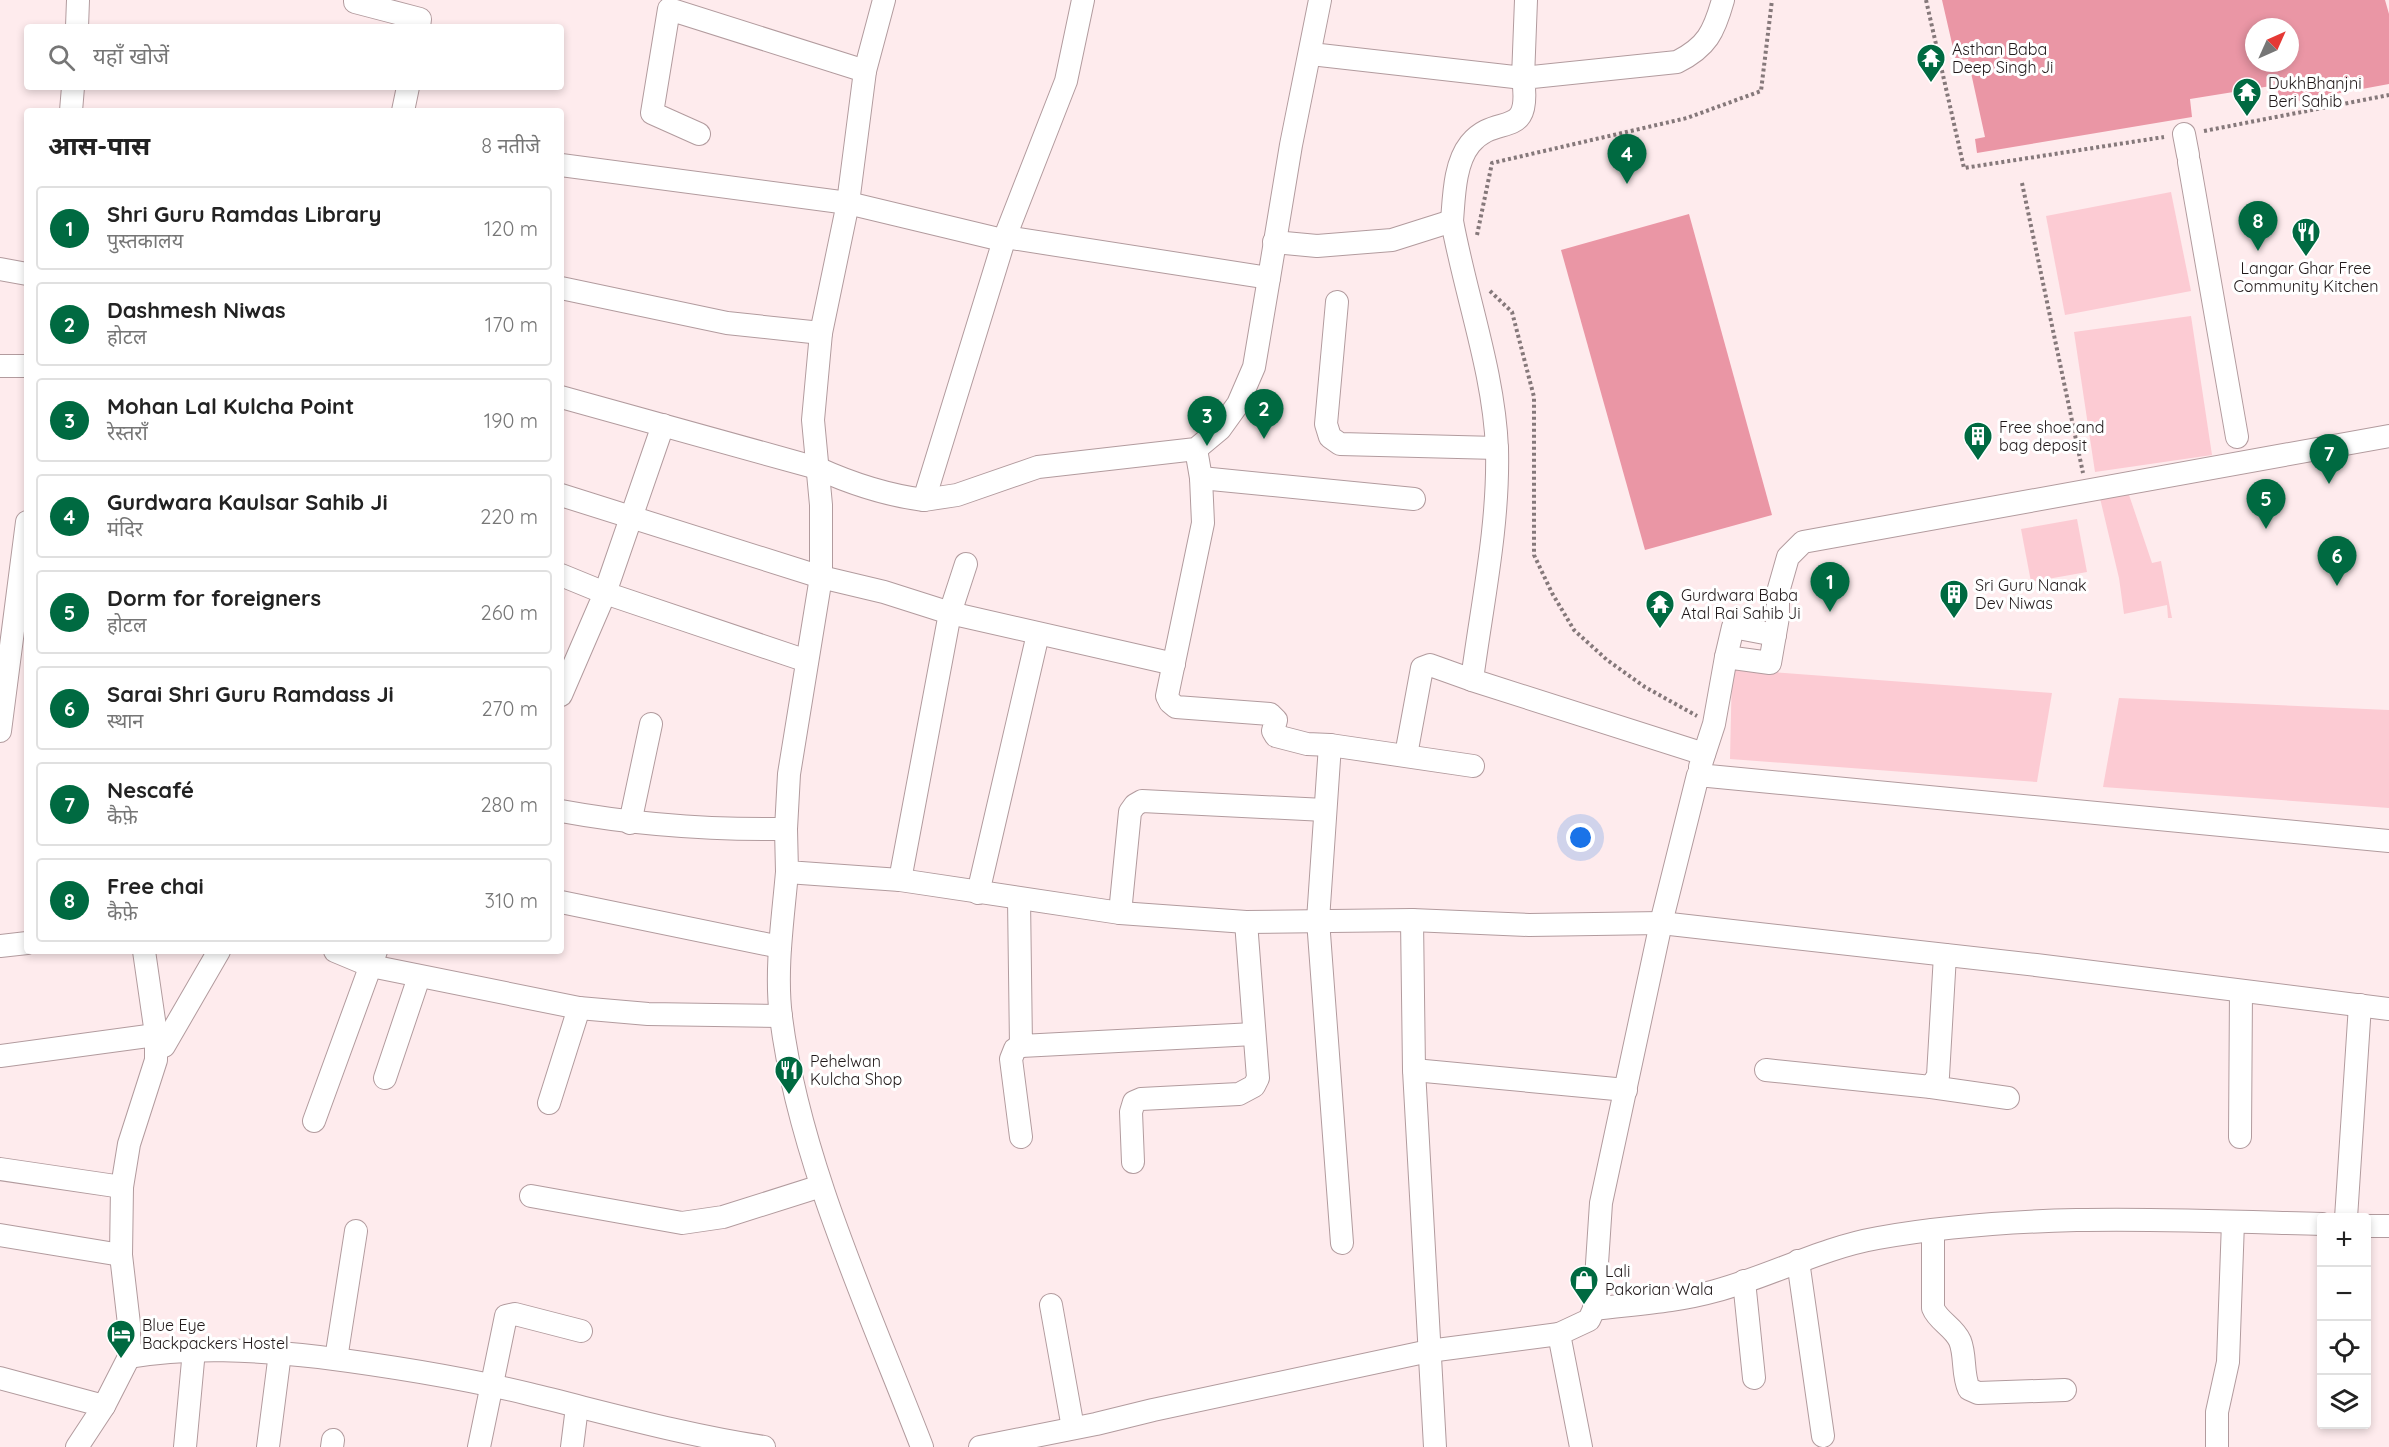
<!DOCTYPE html>
<html lang="hi">
<head>
<meta charset="utf-8">
<style>
  :root { --surface:#fff; --page:#f2f2f2; --text:#222; --muted:#767676; --line:#e0e0e0; --accent:#006a41 }
  body { margin:0; font-family:Quicksand,"Noto Sans Devanagari",sans-serif; background:var(--page); color:var(--text) }
  .controls { position:absolute; right:18px; bottom:18px; display:grid; overflow:hidden; border-radius:6px; box-shadow:0 3px 9px #0003 }
  .controls button { width:54px; height:54px; display:grid; place-items:center; padding:0; border:0; border-bottom:2px solid var(--line); background:var(--surface); color:var(--text); font:30px sans-serif }
  .compass { position:absolute; left:2245px; top:18px; width:54px; height:54px; border-radius:50%; background:var(--surface); box-shadow:0 3px 9px #0003; rotate:45deg }
  .you { position:absolute; left:1581px; top:838px; width:21px; height:21px; margin:-15px; border:4px solid #fff; border-radius:50%; background:#1a73e8; box-shadow:0 0 0 9px #1a73e833 }
  .badge { display:grid; place-items:center; width:39px; height:39px; border-radius:50%; background:var(--accent); color:#fff; font-size:20px; font-weight:700 }
  .pin { position:absolute; translate:-50% -50px; filter:drop-shadow(0 2px 3px #0008) }
  .pin::after { content:''; position:absolute; top:32px; width:21px; height:18px; background:inherit; clip-path:polygon(0 0,100% 0,50% 100%) }
  .list { margin:0; padding:0; list-style:none }
  h2 { display:flex; justify-content:space-between; align-items:center; height:78px; margin:0; padding:0 24px; font-size:26px }
  h2 small { font-size:20px; font-weight:400; color:var(--muted) }
  .list li { display:grid; grid-template-columns:39px 1fr auto; gap:18px; align-items:center; box-sizing:border-box; height:84px; margin:0 12px 12px; padding:0 12px; border:2px solid var(--line); border-radius:6px }
  .list b { display:block; font-size:22px; white-space:nowrap }
  .list p { margin:0; font-size:20px; white-space:nowrap; color:var(--muted) }
  .list em { font-size:20px; font-style:normal; color:var(--muted) }
  .icon { flex:none; width:33px; height:33px; fill:none; stroke:currentColor; stroke-width:2; stroke-linecap:round; stroke-linejoin:round }
  .map { position:relative; flex:none; width:2389px; height:1447px; overflow:hidden }
  .search { position:absolute; background:var(--surface); box-shadow:0 3px 9px #0003; left:24px; top:24px; width:540px; height:66px; display:flex; align-items:center; gap:15px; box-sizing:border-box; padding:0 21px; border-radius:6px; color:var(--muted); font-size:22px }
  .panel { position:absolute; background:var(--surface); box-shadow:0 3px 9px #0003; left:24px; top:108px; width:540px; height:846px; border-radius:6px }
  .map>svg:first-child { display:block }
</style>
</head>
<body>
<div class="map">
<svg width="2389" height="1447" viewBox="0 0 2389 1447">
  <rect width="100%" height="100%" fill="#feebed"/>
  <g fill="#fccbd3">
    <polygon points="2171,192 2191,291 2065,315 2046,216"/>
    <polygon points="2191,316 2212,455 2095,472 2074,332"/>
    <polygon points="2127,489 2152,563 2161,561 2172,618 2168,618 2167,605 2124,614 2119,578 2099,494"/>
    <polygon points="2077,519 2087,572 2031,582 2021,529"/>
    <polygon points="1732,669 2052,693 2037,782 1730,759"/>
    <polygon points="2119,698 2389,710 2389,808 2103,787"/>
  </g>
  <g fill="#ea96a5" fill-rule="evenodd">
    <path d="M 1942,0 L 2385,0 L 2389,14 L 2389,84 L 2280,104 L 2277,85 L 2190,99 L 2192,117 L 1977,153 L 1975,139 L 1985,137 L 1968,59 L 1956,61 ZM 2254,27 L 2290,27 L 2290,63 L 2254,63 Z"/>
    <polygon points="1689,214 1772,515 1645,550 1561,250"/>
  </g>
  <g fill="none" stroke-linecap="round" stroke-linejoin="round">
    <g stroke="#b29b9e" stroke-width="24">
      <g id="street">
        <polyline points="355,0 355,2 420,19 419,27"/>
        <polyline points="884,0 865,71 848,203 821,333 813,420 821,505 821,577 789,774 786,829 787,872 900,880 1120,913 1246,922 1412,920 1529,925 1661,923 2036,965 2389,1009"/>
        <polyline points="77,27 78,0"/>
        <polyline points="1311,54 1523,78 1526,0"/>
        <polyline points="71,111 73,87"/>
        <polyline points="403,111 408,87"/>
        <polyline points="699,134 652,113 669,9 865,71"/>
        <polyline points="2184,134 2188,155"/>
        <polyline points="2189,162 2237,437"/>
        <polyline points="561,165 848,203 998,239 1005,237 1269,278 1291,145 1320,0"/>
        <polyline points="1274,242 1317,246 1392,240 1452,221"/>
        <polyline points="0,269 27,274"/>
        <polyline points="561,288 727,323 821,333"/>
        <polyline points="1337,302 1326,424 1330,437 1340,444 1497,448"/>
        <polyline points="0,366 27,366"/>
        <path d="M 561,397 L 817,468 C 852,484 886,495 924,500 L 1005,237 L 1066,81 L 1083,0"/>
        <polyline points="663,425 605,593 807,661"/>
        <polyline points="1196,449 1201,478 1203,523 1167,696 1170,702 1176,707 1270,714 1276,720 1273,731 1276,736 1307,744 1330,745"/>
        <polyline points="1201,478 1414,499"/>
        <polyline points="561,495 821,577 884,592 950,613 1174,664"/>
        <polyline points="924,500 957,495 1038,467 1196,449 1220,429 1238,404 1254,367 1269,278"/>
        <polyline points="561,575 605,593 561,695"/>
        <polyline points="1726,657 1733,627 1775,635"/>
        <polyline points="0,731 27,522"/>
        <path d="M 1704,754 L 1472,680 C 1482,604 1499,526 1497,449 C 1494,372 1466,297 1452,221 C 1454,198 1454,164 1470,144 C 1497,111 1532,143 1523,78 L 1677,62 C 1707,47 1714,32 1723,0"/>
        <polyline points="1406,755 1422,668 1430,665 1472,680"/>
        <polyline points="1700,767 1714,724 1726,657 1770,663 1778,617 1778,592 1788,557 1803,542 2389,436"/>
        <path d="M 561,811 C 637,825 708,830 786,829"/>
        <polyline points="630,823 651,724"/>
        <path d="M 787,872 C 783,919 775,970 781,1017 C 799,1160 870,1312 922,1447"/>
        <polyline points="900,880 950,613 966,564"/>
        <polyline points="978,893 1038,634"/>
        <polyline points="1019,899 1021,1046 1254,1034"/>
        <polyline points="561,902 780,947"/>
        <polyline points="1120,913 1130,812 1135,805 1142,801 1325,810"/>
        <polyline points="1412,920 1414,1070 1435,1447"/>
        <polyline points="0,946 27,943"/>
        <polyline points="335,951 371,966 579,1008 648,1014 781,1016"/>
        <polyline points="164,1046 219,951"/>
        <polyline points="0,1056 170,1033"/>
        <polyline points="1414,1070 1626,1090"/>
        <polyline points="1766,1070 1931,1087 1938,1076 1945,955"/>
        <polyline points="385,1078 419,977"/>
        <polyline points="1931,1087 2008,1098"/>
        <polyline points="549,1103 579,1008"/>
        <polyline points="314,1121 376,951"/>
        <polyline points="1021,1137 1011,1059 1015,1049 1021,1046"/>
        <polyline points="2240,1137 2241,991"/>
        <polyline points="1133,1162 1131,1112 1134,1102 1141,1099 1239,1094 1254,1086 1258,1078 1246,922"/>
        <polyline points="0,1169 122,1187"/>
        <polyline points="531,1196 682,1223 723,1217 821,1186"/>
        <polyline points="2346,1218 2360,1005"/>
        <polyline points="2366,1226 2389,1226"/>
        <path d="M 1933,1230 L 1933,1308 C 1938,1321 1954,1327 1960,1341 C 1966,1356 1962,1374 1969,1389 L 1978,1393 L 2065,1390"/>
        <polyline points="0,1235 121,1255"/>
        <polyline points="1342,1243 1318,920 1330,745 1473,766"/>
        <polyline points="1798,1261 1823,1436"/>
        <polyline points="1744,1281 1754,1378"/>
        <polyline points="1051,1305 1073,1428"/>
        <path d="M 1594,1309 C 1634,1304 1676,1302 1715,1291 C 1771,1276 1821,1248 1878,1238 C 2024,1212 2175,1220 2322,1224"/>
        <path d="M 129,1357 C 191,1346 256,1350 319,1357 C 389,1366 460,1377 529,1394 C 607,1413 684,1435 764,1447"/>
        <polyline points="336,1359 356,1231"/>
        <polyline points="0,1378 104,1406"/>
        <polyline points="77,1447 104,1406 129,1357 129,1324 121,1255 122,1187 129,1144 156,1060 156,1034 144,951"/>
        <polyline points="185,1447 194,1350"/>
        <polyline points="268,1447 280,1353"/>
        <polyline points="332,1447 333,1440"/>
        <polyline points="479,1447 506,1316 515,1314 581,1331"/>
        <polyline points="572,1447 577,1407"/>
        <polyline points="980,1447 1096,1424 1153,1410 1429,1351 1559,1334"/>
        <polyline points="1581,1447 1559,1334 1589,1320 1594,1309 1601,1203 1661,923 1698,775 2389,841"/>
        <polyline points="2217,1447 2217,1412 2228,1362 2233,1222"/>
      </g>
    </g>
    <g stroke="#85787a" stroke-width="4" stroke-dasharray="3 3" stroke-linecap="butt">
      <polyline points="1926,0 1964,168 2164,137"/>
      <polyline points="2204,131 2389,95"/>
      <polyline points="2022,183 2083,473"/>
      <polyline points="1477,235 1492,163 1687,118 1761,91 1772,0"/>
      <polyline points="1490,291 1512,312 1534,397 1534,555 1552,593 1574,630 1607,660 1645,687 1697,716"/>
    </g>
    <use href="#street" stroke="#fff" stroke-width="22"/>
  </g>
  <defs>
    <g id="temple-pin" transform="scale(1.5)"><path d="M0 17L-7.5 6A9.5 9.5 0 1 1 7.5 6Z" fill="#006a41" stroke="#fff"/><path d="M0-6L5-2H3V0L6.5 2.5H4V6H1.5V3h-3V6H-4V2.5H-6.5L-3 0V-2H-5Z" fill="#fff"/></g>
    <g id="restaurant-pin" transform="scale(1.5)"><path d="M0 17L-7.5 6A9.5 9.5 0 1 1 7.5 6Z" fill="#006a41" stroke="#fff"/><path d="M-5-6h1v4h1v-4h1v4h1v-4h1v5L-1.5 .5V6h-2V.5L-5-1ZM5-6V6H3V1.5H1.5Q1.5-4 5-6Z" fill="#fff"/></g>
    <g id="building-pin" transform="scale(1.5)"><path d="M0 17L-7.5 6A9.5 9.5 0 1 1 7.5 6Z" fill="#006a41" stroke="#fff"/><path d="M-4-6H4V6H1V3H-1V6H-4ZM-2.5-4.3h1.7v1.8h-1.7ZM.8-4.3h1.7v1.8H.8ZM-2.5-1h1.7V.8h-1.7ZM.8-1h1.7V.8H.8Z" fill="#fff"/></g>
    <g id="shop-pin" transform="scale(1.5)"><path d="M0 17L-7.5 6A9.5 9.5 0 1 1 7.5 6Z" fill="#006a41" stroke="#fff"/><path d="M-5-2.5h2.3a2.7 3.5 0 0 1 5.4 0H5L5.5 6h-11ZM-1.5-2.5h3a1.5 2.3 0 0 0-3 0Z" fill="#fff"/></g>
    <g id="hotel-pin" transform="scale(1.5)"><path d="M0 17L-7.5 6A9.5 9.5 0 1 1 7.5 6Z" fill="#006a41" stroke="#fff"/><path d="M-6-4.5h1.5V1H6V5H4.5V3h-9V5H-6ZM-4 0a1.8 1.8 0 1 1 3.6 0ZM.5 0V-2.5h3Q6-2.5 6 0Z" fill="#fff"/></g>
  </defs>
  <g fill-rule="evenodd">
    <use href="#temple-pin" x="1931" y="58"/>
    <use href="#temple-pin" x="2247" y="92"/>
    <use href="#restaurant-pin" x="2306" y="232"/>
    <use href="#building-pin" x="1978" y="436"/>
    <use href="#building-pin" x="1954" y="594"/>
    <use href="#temple-pin" x="1660" y="604"/>
    <use href="#restaurant-pin" x="789" y="1070"/>
    <use href="#shop-pin" x="1584" y="1280"/>
    <use href="#hotel-pin" x="121" y="1334"/>
  </g>
  <g text-anchor="middle" dominant-baseline="central" stroke-width="6" stroke-linejoin="round" paint-order="stroke">
    <g font-size="16" fill="#21191a" stroke="#fff" text-anchor="start">
      <text x="1952" y="49">Asthan Baba<tspan x="1952" dy="18">Deep Singh Ji</tspan></text>
      <text x="2268" y="83">DukhBhanjni<tspan x="2268" dy="18">Beri Sahib</tspan></text>
      <text x="2306" y="268" text-anchor="middle">Langar Ghar Free<tspan x="2306" dy="18">Community Kitchen</tspan></text>
      <text x="1999" y="427">Free shoe and<tspan x="1999" dy="18">bag deposit</tspan></text>
      <text x="1975" y="585">Sri Guru Nanak<tspan x="1975" dy="18">Dev Niwas</tspan></text>
      <text x="1681" y="595">Gurdwara Baba<tspan x="1681" dy="18">Atal Rai Sahib Ji</tspan></text>
      <text x="810" y="1061">Pehelwan<tspan x="810" dy="18">Kulcha Shop</tspan></text>
      <text x="1605" y="1271">Lali<tspan x="1605" dy="18">Pakorian Wala</tspan></text>
      <text x="142" y="1325">Blue Eye<tspan x="142" dy="18">Backpackers Hostel</tspan></text>
    </g>
  </g>
</svg>
<div class="controls">
<button>+</button>
<button>−</button>
<button><svg class="icon" aria-label="locate" viewBox="0 0 24 24"><circle cx="12" cy="12" r="6"/><path d="M12 2v4M12 18v4M2 12h4M18 12h4"/></svg></button>
<button><svg class="icon" aria-label="layers" viewBox="0 0 24 24"><path d="M12 4l9 5-9 5-9-5zM3 14l9 5 9-5"/></svg></button>
</div>
<svg class="compass" viewBox="-18 -18 36 36"><path d="M0-13l5 13h-10z" fill="#e53935"/><path d="M0 13l5-13h-10z" fill="#767676"/></svg>
<div class="you"></div>
<div class="pin badge" style="left:1830px;top:612px">1</div>
<div class="pin badge" style="left:1264px;top:439px">2</div>
<div class="pin badge" style="left:1207px;top:446px">3</div>
<div class="pin badge" style="left:1627px;top:184px">4</div>
<div class="pin badge" style="left:2266px;top:529px">5</div>
<div class="pin badge" style="left:2337px;top:586px">6</div>
<div class="pin badge" style="left:2329px;top:484px">7</div>
<div class="pin badge" style="left:2258px;top:251px">8</div>
<div class="search"><svg class="icon" aria-label="search" viewBox="0 0 24 24"><circle cx="10" cy="10" r="6"/><path d="M15 15l6 6"/></svg>यहाँ खोजें</div>
<section class="panel">
<h2>आस-पास<small>8 नतीजे</small></h2>
<ul class="list">
<li><span class="badge">1</span><div><b>Shri Guru Ramdas Library</b><p>पुस्तकालय</p></div><em>120 m</em></li>
<li><span class="badge">2</span><div><b>Dashmesh Niwas</b><p>होटल</p></div><em>170 m</em></li>
<li><span class="badge">3</span><div><b>Mohan Lal Kulcha Point</b><p>रेस्तराँ</p></div><em>190 m</em></li>
<li><span class="badge">4</span><div><b>Gurdwara Kaulsar Sahib Ji</b><p>मंदिर</p></div><em>220 m</em></li>
<li><span class="badge">5</span><div><b>Dorm for foreigners</b><p>होटल</p></div><em>260 m</em></li>
<li><span class="badge">6</span><div><b>Sarai Shri Guru Ramdass Ji</b><p>स्थान</p></div><em>270 m</em></li>
<li><span class="badge">7</span><div><b>Nescafé</b><p>कैफ़े</p></div><em>280 m</em></li>
<li><span class="badge">8</span><div><b>Free chai</b><p>कैफ़े</p></div><em>310 m</em></li>
</ul>
</section>
</div>
</body>
</html>
